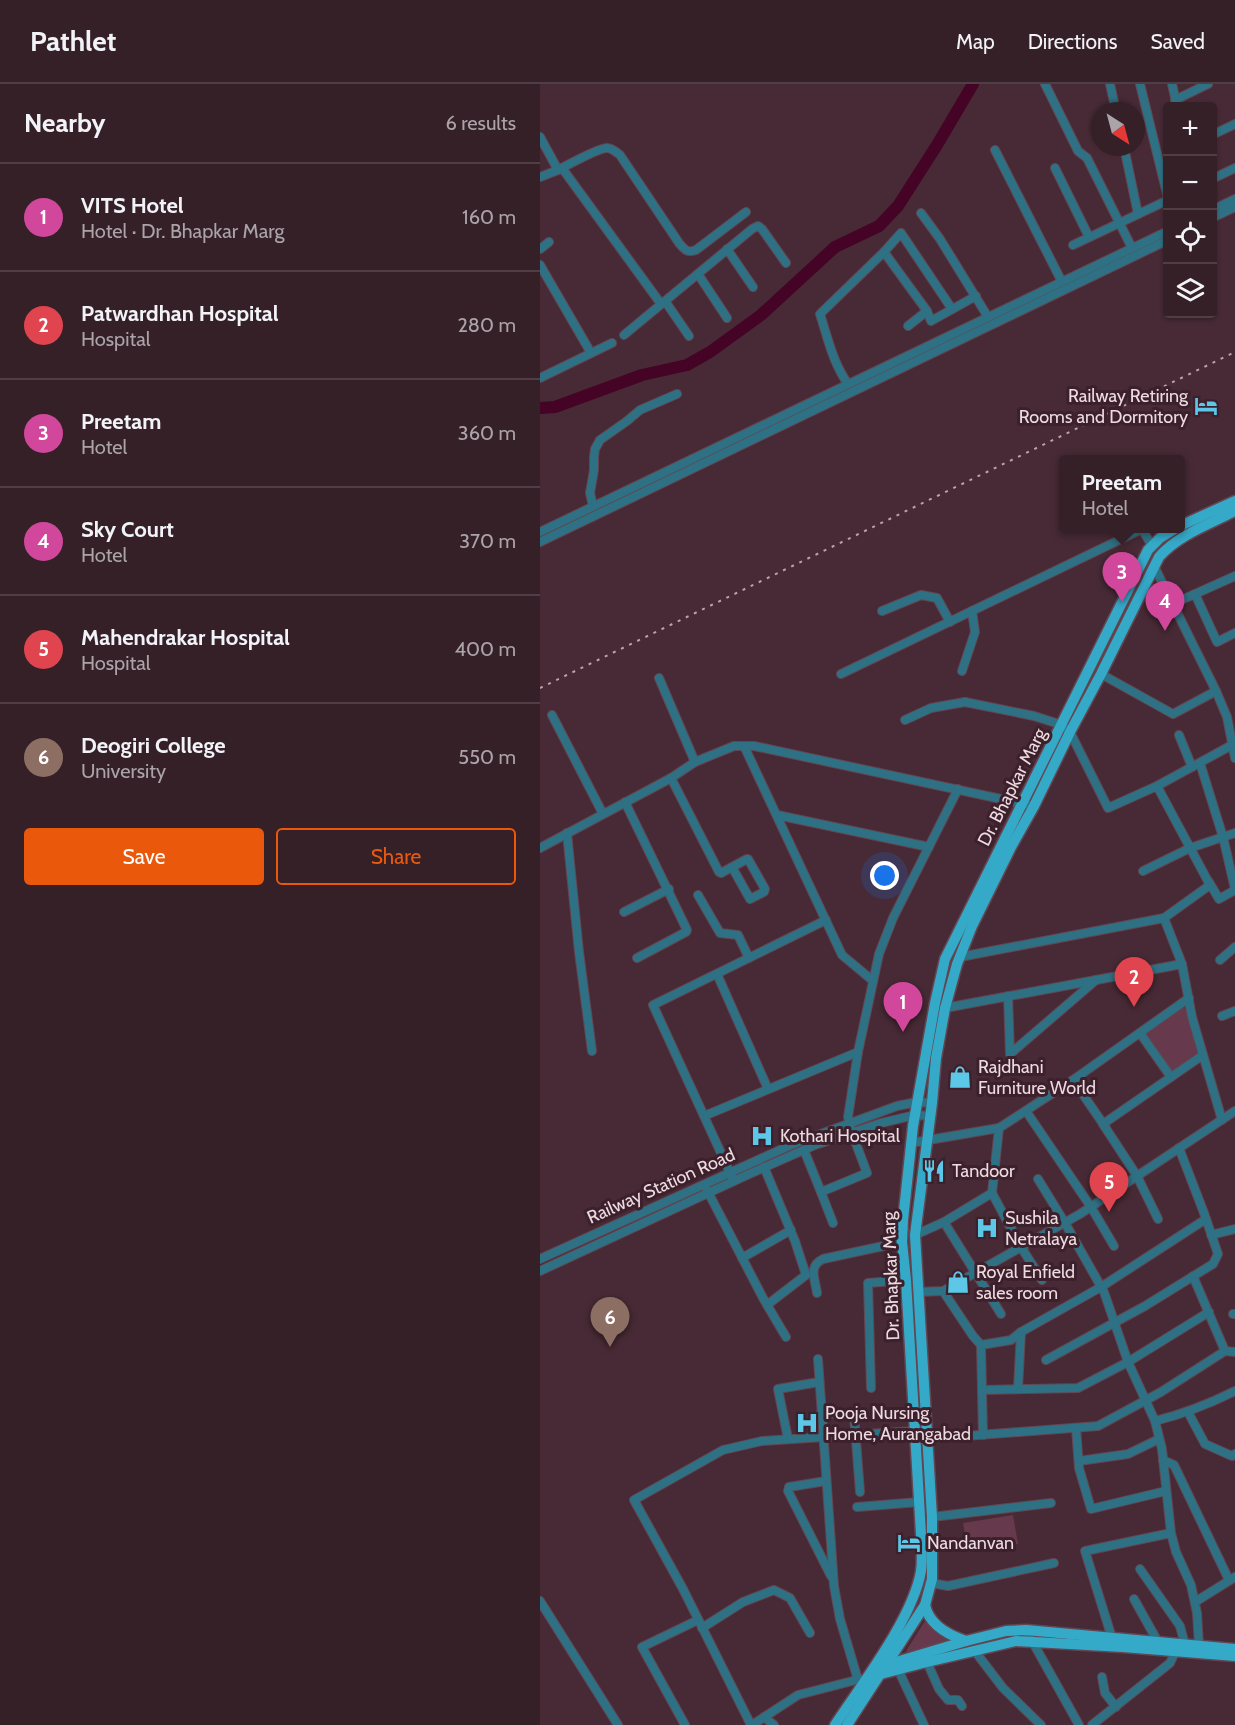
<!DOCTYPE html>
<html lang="en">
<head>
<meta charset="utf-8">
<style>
  :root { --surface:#352028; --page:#3d2830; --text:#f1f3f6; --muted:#aaa3a8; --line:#4f3e45; --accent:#ea580c }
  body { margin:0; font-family:Cabin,sans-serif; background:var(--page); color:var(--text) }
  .controls { position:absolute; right:18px; top:18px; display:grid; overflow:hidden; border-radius:6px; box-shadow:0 2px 4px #0004 }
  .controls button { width:54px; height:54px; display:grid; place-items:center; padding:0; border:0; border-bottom:2px solid var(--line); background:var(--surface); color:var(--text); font:30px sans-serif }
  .compass { position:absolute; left:551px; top:18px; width:54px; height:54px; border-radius:50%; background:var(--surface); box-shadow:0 2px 4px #0004; rotate:144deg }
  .you { position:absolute; left:345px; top:792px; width:21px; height:21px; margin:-15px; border:4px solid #fff; border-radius:50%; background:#1a73e8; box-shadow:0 0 0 9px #1a73e833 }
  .badge { display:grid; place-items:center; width:39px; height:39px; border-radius:50%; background:var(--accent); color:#fff; font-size:20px; font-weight:700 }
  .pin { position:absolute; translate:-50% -50px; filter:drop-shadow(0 2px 3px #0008) }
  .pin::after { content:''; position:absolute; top:32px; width:21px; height:18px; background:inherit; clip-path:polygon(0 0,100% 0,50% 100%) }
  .popup { position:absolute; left:519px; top:371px; width:126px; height:78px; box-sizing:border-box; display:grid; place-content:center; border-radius:6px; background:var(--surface); filter:drop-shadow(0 2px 4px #0005); font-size:20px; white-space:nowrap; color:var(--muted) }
  .popup b { font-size:22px; color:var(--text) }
  .popup::after { content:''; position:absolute; left:50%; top:100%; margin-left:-12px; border:12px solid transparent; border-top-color:var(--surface) }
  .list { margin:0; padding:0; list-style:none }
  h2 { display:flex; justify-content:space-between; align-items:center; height:78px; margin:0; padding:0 24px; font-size:26px }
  h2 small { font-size:20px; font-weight:400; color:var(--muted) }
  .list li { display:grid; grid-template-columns:39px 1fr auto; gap:18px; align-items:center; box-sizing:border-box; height:108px; padding:0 24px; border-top:2px solid var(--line) }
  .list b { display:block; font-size:22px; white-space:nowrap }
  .list p { margin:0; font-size:20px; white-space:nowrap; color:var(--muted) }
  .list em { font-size:20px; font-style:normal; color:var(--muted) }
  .actions { display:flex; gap:12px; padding:18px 24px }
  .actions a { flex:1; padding:14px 0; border:2px solid var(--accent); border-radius:6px; text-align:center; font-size:21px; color:var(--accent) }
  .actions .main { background:var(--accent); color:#fff }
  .icon { flex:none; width:33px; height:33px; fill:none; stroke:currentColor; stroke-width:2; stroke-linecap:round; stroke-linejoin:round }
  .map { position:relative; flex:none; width:695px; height:1641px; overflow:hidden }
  header { display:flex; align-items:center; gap:36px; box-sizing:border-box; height:84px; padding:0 30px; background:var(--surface); border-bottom:2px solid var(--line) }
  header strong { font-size:28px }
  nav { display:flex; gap:33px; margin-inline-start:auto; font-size:21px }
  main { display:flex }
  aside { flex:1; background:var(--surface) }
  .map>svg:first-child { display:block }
</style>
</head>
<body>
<header>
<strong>Pathlet</strong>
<nav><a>Map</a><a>Directions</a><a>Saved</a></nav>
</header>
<main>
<aside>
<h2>Nearby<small>6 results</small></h2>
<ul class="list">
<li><span class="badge" style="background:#d1479c">1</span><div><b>VITS Hotel</b><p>Hotel · Dr. Bhapkar Marg</p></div><em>160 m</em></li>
<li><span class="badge" style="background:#e0444e">2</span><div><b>Patwardhan Hospital</b><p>Hospital</p></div><em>280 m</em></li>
<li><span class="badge" style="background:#d1479c">3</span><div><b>Preetam</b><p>Hotel</p></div><em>360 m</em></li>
<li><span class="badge" style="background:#d1479c">4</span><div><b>Sky Court</b><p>Hotel</p></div><em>370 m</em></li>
<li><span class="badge" style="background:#e0444e">5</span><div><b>Mahendrakar Hospital</b><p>Hospital</p></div><em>400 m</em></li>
<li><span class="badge" style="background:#8d6e63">6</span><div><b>Deogiri College</b><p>University</p></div><em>550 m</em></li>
</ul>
<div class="actions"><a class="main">Save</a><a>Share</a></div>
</aside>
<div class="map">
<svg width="695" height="1641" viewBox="0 0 695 1641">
  <rect width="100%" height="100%" fill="#472a35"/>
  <g fill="#67394c">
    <polygon points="646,920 660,970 633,989 604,949"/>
    <polygon points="473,1431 478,1460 428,1468 423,1439"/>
    <polygon points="385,1537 390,1543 410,1556 368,1569 366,1567"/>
  </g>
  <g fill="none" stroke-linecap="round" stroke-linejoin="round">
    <polyline stroke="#450326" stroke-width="12" points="0,324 15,323 102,291 147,281 170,268 221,231 295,163 339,142 358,122 397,61 433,0"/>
    <g stroke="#624651" stroke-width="10">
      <g id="minor">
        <polyline points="505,0 538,67 547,74 592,164"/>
        <polyline points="570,0 576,27"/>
        <polyline points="600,0 628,114"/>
        <polyline points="632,0 637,22"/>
        <polyline points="635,16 668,0"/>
        <polyline points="672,51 695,40"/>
        <polyline points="0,53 18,86 0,93"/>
        <polyline points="584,63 598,130"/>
        <polyline points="455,66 522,198"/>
        <polyline points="22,84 121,220"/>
        <polyline points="515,84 549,153"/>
        <path d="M 18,86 C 28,81 58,64 67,64 C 72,64 76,68 80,71 L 139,159 C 145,166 147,169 156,166 L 206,128"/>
        <polyline points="672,95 695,84"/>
        <polyline points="672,126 695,115"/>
        <polyline points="381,129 400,155 448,233"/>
        <polyline points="672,134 695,123"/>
        <polyline points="533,161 628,116"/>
        <polyline points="0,165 9,158"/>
        <polyline points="187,165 213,203"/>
        <polyline points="344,168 361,149 412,225"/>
        <polyline points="0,181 51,269"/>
        <polyline points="158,190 187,234"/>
        <polyline points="125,217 149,252"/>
        <polyline points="368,242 387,227"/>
        <polyline points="84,251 212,145 218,142 222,145 246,179"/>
        <polyline points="0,294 72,259"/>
        <path d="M 308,300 C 293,279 288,255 280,230 L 344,168 L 387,227 L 391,237 L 436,212"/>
        <polyline points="53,422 50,409 54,386 54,373 55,365 60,356 87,337 100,326 137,310"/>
        <polyline points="0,448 628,147"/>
        <polyline points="0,458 628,156"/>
        <polyline points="614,482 676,607 687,633 695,674"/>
        <polyline points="695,492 655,510 677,558 695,549"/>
        <polyline points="641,516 655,510"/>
        <polyline points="342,527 381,511 397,514 410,538"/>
        <polyline points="422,587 435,548 432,527"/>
        <polyline points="301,590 602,445 612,462"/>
        <polyline points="561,590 633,630 676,607"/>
        <polyline points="119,594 155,678"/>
        <polyline points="12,631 63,730"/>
        <polyline points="365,636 391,624 425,618 494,632 522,641 530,648 568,724 617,702 692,661"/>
        <polyline points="639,651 652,683"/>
        <polyline points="204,662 302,871 332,896"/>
        <polyline points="660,679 683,753 695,805"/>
        <polyline points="131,694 179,788 181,789 207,775 208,775 225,805 224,808 210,815 192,783"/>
        <polyline points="85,718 147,846 146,848 97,874"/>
        <polyline points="237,731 389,763"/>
        <polyline points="27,749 39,868 52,967"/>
        <polyline points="0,764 131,694 155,678 194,662 214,662 494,722"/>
        <polyline points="603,787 650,764 695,749"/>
        <polyline points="669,798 679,815 695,806"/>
        <polyline points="158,811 180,849 198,851 209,874"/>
        <polyline points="84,828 129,805"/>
        <polyline points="624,834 642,880 652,933 682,1036"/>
        <polyline points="420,873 624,834 670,801 617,702"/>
        <polyline points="680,876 695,863"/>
        <polyline points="177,890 228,1005"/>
        <polyline points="468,912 470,970 556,896"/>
        <polyline points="405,924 642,880"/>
        <polyline points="682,932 695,927"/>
        <polyline points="600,949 631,993"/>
        <polyline points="533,996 566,1044"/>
        <polyline points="486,1027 551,1123 574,1162"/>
        <polyline points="164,1032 318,968 339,870 353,834 418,705"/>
        <polyline points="371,1059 459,1044 533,996 649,914"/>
        <polyline points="264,1066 281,1108 327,1089 312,1049 308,1033 318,968"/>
        <polyline points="224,1083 255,1157 266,1191 227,1221"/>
        <polyline points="192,1093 113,921 286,836"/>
        <polyline points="498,1095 525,1139 564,1208 588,1278 615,1337 622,1365 631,1449 636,1468 651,1501 657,1529 659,1562"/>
        <polyline points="167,1106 223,1214 246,1253"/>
        <polyline points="281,1108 293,1139"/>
        <polyline points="452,1109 459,1044"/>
        <polyline points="618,1135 597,1092 563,1040 663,971"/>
        <polyline points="404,1138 461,1230"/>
        <polyline points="375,1151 404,1138 452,1109 481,1163 502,1196"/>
        <polyline points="671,1151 695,1145"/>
        <polyline points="202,1174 251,1146"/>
        <polyline points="0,1175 251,1061 357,1022 377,1018 392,1019"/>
        <polyline points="0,1187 207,1091 275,1061 341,1039 375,1031 391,1032"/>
        <polyline points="653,1192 685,1267 695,1268"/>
        <polyline points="403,1207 433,1252 441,1261"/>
        <polyline points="378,1208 403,1207 540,1130 695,1027"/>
        <path d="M 277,1209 C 275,1195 268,1182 283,1175 L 362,1158"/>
        <polyline points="693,1230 695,1230"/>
        <polyline points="278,1275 294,1502 300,1535 318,1596"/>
        <polyline points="506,1276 605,1222 673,1180 678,1170 664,1129 639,1064"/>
        <polyline points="331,1304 328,1199 366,1196"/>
        <polyline points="478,1305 481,1248"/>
        <polyline points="442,1306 538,1304 588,1278 669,1228"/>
        <polyline points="648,1328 665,1360 692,1372 695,1370"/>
        <polyline points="281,1329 314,1331 320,1408"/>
        <path d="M 615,1337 C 643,1330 669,1320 695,1307"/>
        <polyline points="536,1344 539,1384 551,1425 626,1407"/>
        <polyline points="443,1351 441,1261 471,1256 481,1248 561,1203 666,1135"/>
        <polyline points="248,1355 238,1305 279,1298"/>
        <polyline points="386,1355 558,1342 621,1308 685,1267"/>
        <polyline points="623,1376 634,1381 689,1496"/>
        <polyline points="539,1377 588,1370 619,1355"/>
        <polyline points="286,1397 249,1403 248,1407 291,1492"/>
        <polyline points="317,1423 379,1418"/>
        <polyline points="392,1433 511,1419"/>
        <polyline points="600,1485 640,1542 645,1561"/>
        <polyline points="391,1499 408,1502 514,1479"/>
        <polyline points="594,1515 618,1558"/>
        <polyline points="0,1517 78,1641"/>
        <polyline points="655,1518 695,1493"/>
        <polyline points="162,1544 203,1518 234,1506 250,1514 270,1549"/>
        <polyline points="486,1546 539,1641"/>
        <polyline points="572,1554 545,1467 631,1449"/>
        <polyline points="434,1566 463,1604 501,1641"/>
        <polyline points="387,1578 399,1605 408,1616 418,1616 422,1622"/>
        <polyline points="356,1581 384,1641"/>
        <polyline points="562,1593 565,1609 576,1623"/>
        <polyline points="224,1633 234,1641"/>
        <polyline points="145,1641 102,1563 158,1536"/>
        <polyline points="211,1641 143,1505 94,1416 183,1366 222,1357 375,1347"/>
        <polyline points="212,1641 258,1611 320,1595"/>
        <polyline points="552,1641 630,1579 637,1564"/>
      </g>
    </g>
    <g stroke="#624651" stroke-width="13">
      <g id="major">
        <polyline points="640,442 695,417"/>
        <path d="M 385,1521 C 389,1541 408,1551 426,1557"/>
        <polyline points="346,1581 426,1557 466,1547 486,1546 695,1565"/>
        <polyline points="337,1591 383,1579 476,1557 583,1563 695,1572"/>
        <path d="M 295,1641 C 322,1600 373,1534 381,1487 C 383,1475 381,1461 381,1450 L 366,1196 L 362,1158 L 363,1136 L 373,1042 L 395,919 L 405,875 L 608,466 L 620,454 L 636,444"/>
        <path d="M 307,1641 L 385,1521 L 392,1495 L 392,1433 L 375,1151 L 392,1019 L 396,974 L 405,924 L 417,880 L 432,842 L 471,763 L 494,722 L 530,648 L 561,590 L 619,473 C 638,451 670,440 695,427"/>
      </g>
    </g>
    <use href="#minor" stroke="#2f7184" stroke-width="8"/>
    <use href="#major" stroke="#35a9c8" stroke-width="10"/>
    <polyline stroke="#baa4ab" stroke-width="2" stroke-dasharray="3 6" stroke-linecap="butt" points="0,604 695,268"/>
  </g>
  <defs>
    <g id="hotel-bare" transform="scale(1.8)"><path d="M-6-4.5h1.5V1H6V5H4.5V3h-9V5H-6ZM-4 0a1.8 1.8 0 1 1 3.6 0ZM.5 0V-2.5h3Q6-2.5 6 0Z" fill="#5cc7e7" stroke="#3c202b" stroke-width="2.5" paint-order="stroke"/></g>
    <g id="shop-bare" transform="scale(1.8)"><path d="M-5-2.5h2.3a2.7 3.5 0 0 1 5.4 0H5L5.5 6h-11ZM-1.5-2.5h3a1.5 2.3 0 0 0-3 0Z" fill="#5cc7e7" stroke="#3c202b" stroke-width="2.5" paint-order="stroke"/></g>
    <g id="hospital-bare" transform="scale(1.8)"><path d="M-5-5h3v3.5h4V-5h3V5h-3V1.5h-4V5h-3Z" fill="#5cc7e7" stroke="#3c202b" stroke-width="2.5" paint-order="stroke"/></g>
    <g id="restaurant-bare" transform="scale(1.8)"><path d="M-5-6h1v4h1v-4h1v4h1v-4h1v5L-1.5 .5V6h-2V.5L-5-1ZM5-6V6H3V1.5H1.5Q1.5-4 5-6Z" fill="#5cc7e7" stroke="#3c202b" stroke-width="2.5" paint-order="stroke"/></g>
  </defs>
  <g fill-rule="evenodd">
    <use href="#hotel-bare" x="666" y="322"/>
    <use href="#shop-bare" x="420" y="993"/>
    <use href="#hospital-bare" x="222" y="1052"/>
    <use href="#restaurant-bare" x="394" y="1087"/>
    <use href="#hospital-bare" x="447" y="1144"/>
    <use href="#shop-bare" x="418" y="1198"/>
    <use href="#hospital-bare" x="267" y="1339"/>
    <use href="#hotel-bare" x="369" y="1459"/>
  </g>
  <g text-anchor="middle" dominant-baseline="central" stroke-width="6" stroke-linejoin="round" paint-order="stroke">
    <g font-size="18" fill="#eedbe1" stroke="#3c202b" text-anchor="start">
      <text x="648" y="312" text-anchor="end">Railway Retiring<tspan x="648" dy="21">Rooms and Dormitory</tspan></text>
      <text x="438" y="983">Rajdhani<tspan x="438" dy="21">Furniture World</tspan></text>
      <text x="240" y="1052">Kothari Hospital</text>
      <text x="412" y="1087">Tandoor</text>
      <text x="465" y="1134">Sushila<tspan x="465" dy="21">Netralaya</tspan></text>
      <text x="436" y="1188">Royal Enfield<tspan x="436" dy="21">sales room</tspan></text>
      <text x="285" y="1329">Pooja Nursing<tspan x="285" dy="21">Home, Aurangabad</tspan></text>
      <text x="387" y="1459">Nandanvan</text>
    </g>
    <g font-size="18" fill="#eedbe1" stroke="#3c202b">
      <text transform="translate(472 703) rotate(-63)">Dr. Bhapkar Marg</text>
      <text transform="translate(121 1102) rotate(-24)">Railway Station Road</text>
      <text transform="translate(351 1192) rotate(-92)">Dr. Bhapkar Marg</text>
    </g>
  </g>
</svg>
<div class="controls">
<button>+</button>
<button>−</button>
<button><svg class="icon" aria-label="locate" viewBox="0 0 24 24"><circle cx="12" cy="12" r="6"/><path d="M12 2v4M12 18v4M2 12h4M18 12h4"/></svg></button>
<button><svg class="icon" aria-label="layers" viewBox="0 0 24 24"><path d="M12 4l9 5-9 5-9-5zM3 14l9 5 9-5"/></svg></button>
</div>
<svg class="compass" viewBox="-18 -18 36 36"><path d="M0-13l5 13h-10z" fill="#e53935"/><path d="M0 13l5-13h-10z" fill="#aaa3a8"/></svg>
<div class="you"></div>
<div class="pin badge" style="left:363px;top:948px;background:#d1479c">1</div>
<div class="pin badge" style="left:594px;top:923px;background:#e0444e">2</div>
<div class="pin badge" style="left:582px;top:518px;background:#d1479c">3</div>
<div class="popup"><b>Preetam</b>Hotel</div>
<div class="pin badge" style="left:625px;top:547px;background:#d1479c">4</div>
<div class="pin badge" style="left:569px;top:1128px;background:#e0444e">5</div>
<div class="pin badge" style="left:70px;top:1263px;background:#8d6e63">6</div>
</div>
</main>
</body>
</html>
